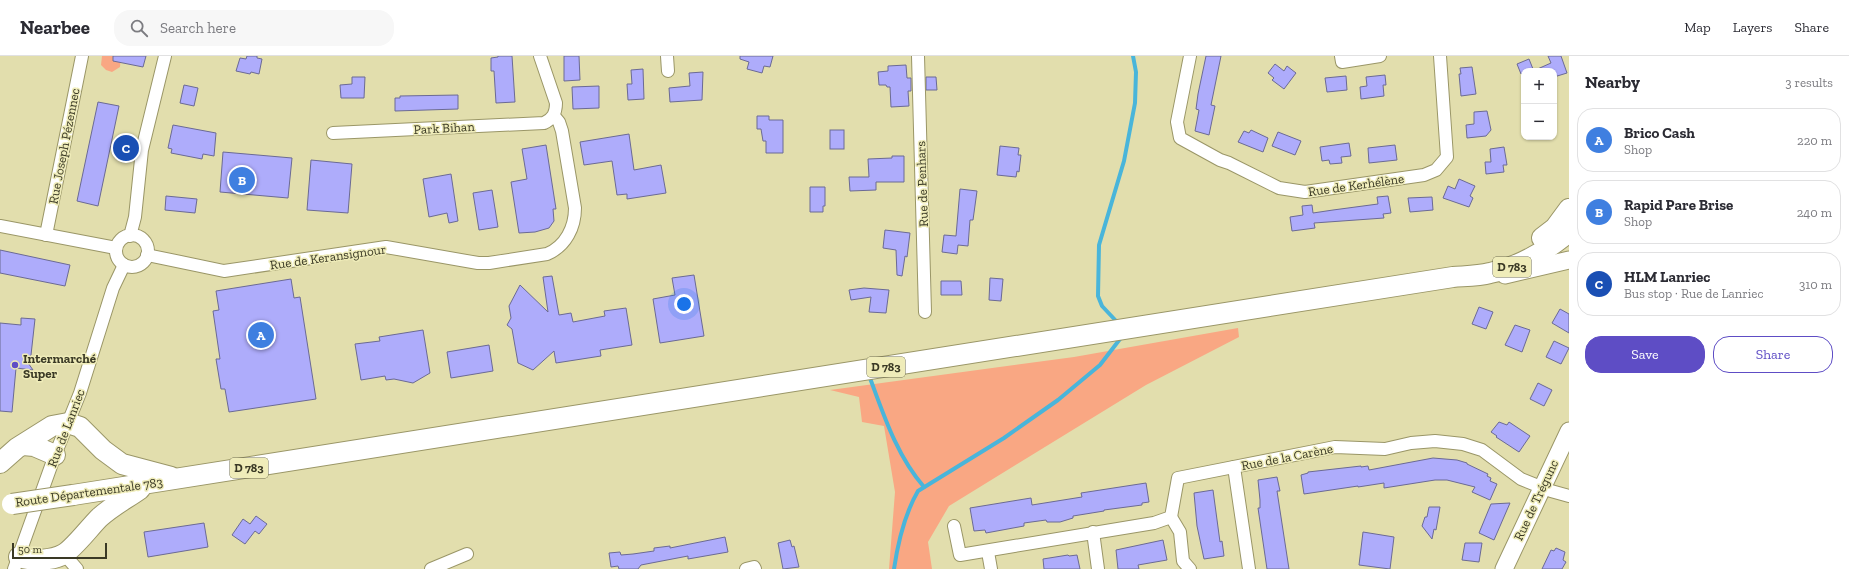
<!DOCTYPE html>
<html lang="en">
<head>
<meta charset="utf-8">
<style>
  :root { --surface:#fff; --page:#f7f7f7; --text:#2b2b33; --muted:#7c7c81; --line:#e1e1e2; --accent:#5e4dc5 }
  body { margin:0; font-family:"Zilla Slab",serif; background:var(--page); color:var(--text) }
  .controls { position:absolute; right:12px; top:12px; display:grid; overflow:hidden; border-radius:8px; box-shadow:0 1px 3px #0004 }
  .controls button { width:36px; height:36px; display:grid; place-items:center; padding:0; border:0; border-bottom:1px solid var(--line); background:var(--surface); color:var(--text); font:20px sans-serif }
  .scale { position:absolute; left:12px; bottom:10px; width:95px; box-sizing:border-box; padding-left:4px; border:2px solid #3a3925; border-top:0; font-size:11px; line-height:14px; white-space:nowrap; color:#3a3925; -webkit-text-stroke:3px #efecb9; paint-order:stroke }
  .you { position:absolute; left:684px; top:248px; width:14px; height:14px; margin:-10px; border:3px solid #fff; border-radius:50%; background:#1a73e8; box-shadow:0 0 0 6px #1a73e833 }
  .badge { display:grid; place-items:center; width:26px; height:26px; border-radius:50%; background:var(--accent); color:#fff; font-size:13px; font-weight:700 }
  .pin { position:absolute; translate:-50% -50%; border:2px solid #fff; box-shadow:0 1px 4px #0006 }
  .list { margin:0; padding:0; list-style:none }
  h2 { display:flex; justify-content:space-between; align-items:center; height:52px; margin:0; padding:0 16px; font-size:17px }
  h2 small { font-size:13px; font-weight:400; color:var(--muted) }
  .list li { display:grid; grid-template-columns:26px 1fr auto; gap:12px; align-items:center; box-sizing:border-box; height:64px; margin:0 8px 8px; padding:0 8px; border:1px solid var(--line); border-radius:16px }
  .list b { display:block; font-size:15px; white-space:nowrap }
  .list p { margin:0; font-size:13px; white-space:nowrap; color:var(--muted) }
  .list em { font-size:13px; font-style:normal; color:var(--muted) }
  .actions { display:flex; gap:8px; padding:12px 16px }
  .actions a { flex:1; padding:9px 0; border:1px solid var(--accent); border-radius:16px; text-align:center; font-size:14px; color:var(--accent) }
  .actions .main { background:var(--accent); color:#fff }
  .icon { flex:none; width:22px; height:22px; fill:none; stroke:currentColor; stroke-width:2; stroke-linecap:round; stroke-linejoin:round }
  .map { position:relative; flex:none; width:1569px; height:513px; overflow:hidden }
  header { display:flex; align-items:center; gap:24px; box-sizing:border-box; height:56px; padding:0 20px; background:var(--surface); border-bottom:1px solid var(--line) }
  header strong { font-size:19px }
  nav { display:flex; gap:22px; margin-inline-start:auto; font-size:14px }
  .search { width:280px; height:36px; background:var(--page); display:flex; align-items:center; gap:10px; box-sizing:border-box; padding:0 14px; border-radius:16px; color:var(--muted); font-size:15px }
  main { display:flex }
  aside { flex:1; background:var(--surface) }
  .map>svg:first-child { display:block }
</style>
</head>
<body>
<header>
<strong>Nearbee</strong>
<div class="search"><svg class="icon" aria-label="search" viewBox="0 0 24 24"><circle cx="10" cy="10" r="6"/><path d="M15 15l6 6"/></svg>Search here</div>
<nav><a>Map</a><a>Layers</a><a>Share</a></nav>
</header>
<main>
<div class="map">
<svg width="1569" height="513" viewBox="0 0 1569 513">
  <rect width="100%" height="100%" fill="#e2dead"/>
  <g fill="#f9a783">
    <polygon points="102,0 121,0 120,11 112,16 106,14 101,9"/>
    <polygon points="1238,272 1239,281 1146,329 949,450 928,486 932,513 889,513 895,436 884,370 862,366 859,341 830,334 1074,301"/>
  </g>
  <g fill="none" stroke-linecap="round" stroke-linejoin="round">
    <g stroke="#49b5da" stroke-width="4">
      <polyline points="1118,267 1102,250 1098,240 1099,189 1124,105 1135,47 1136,16 1133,0"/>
      <path d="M 870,322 C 884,360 897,400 924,431"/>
      <path d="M 894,513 C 898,486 904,459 918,435 L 1004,382 L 1058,344 L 1100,309 L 1120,283"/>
    </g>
  </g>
  <g fill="#aeacfb" stroke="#6b6a94">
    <polygon points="113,0 146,0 143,11 113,5"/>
    <polygon points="247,0 257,0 257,2 262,3 259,18 251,16 250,18 236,15 240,2 246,3"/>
    <polygon points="498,0 512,0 515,46 496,47 494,15 491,15 491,2 498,1"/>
    <polygon points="564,0 579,0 580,24 564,25"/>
    <polygon points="740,0 773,0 770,11 764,10 762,17 747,13 749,6 740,3"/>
    <polygon points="1206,0 1221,0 1211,49 1215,50 1209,79 1195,75 1199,54 1196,53 1198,38"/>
    <polygon points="1548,0 1561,0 1567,17 1554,21 1554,15 1533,15 1551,7"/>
    <polygon points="1529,3 1533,13 1524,15 1521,18 1517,8"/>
    <polygon points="1275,8 1284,15 1287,10 1296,17 1284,33 1272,24 1274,22 1268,17"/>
    <polygon points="906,9 907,22 911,22 911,35 908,35 909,50 891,51 890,31 887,31 886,29 879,29 878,16 888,15 888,10"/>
    <polygon points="1472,11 1476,38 1461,40 1459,18 1461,18 1460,12"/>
    <polygon points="643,13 644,43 628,44 627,28 632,28 631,14"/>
    <polygon points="703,16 702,44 670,46 669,32 690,30 689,17"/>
    <polygon points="1385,19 1386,29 1383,29 1384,40 1361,43 1360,31 1367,30 1366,21"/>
    <polygon points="1346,20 1347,34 1327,36 1325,22"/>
    <polygon points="352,21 365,21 364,42 341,42 340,29 352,28"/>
    <polygon points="926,21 936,21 937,34 926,34"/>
    <polygon points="184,29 198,32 194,50 180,47"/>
    <polygon points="599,30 599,52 573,53 572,31"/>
    <polygon points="458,39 458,53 395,55 395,42 400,42 400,40"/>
    <polygon points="98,46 119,50 98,150 77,145"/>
    <polygon points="1487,55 1491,74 1486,80 1467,82 1466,69 1474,68 1474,56"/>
    <polygon points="757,60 769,60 769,64 783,64 783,97 766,97 766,85 763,85 761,73 757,73"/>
    <polygon points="173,69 216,77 214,100 203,98 202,103 171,97 172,93 168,92"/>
    <rect x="830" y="74" width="14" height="19"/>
    <polygon points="1251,74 1268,82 1263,96 1238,86 1244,75 1249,77"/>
    <polygon points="1278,76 1301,85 1295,99 1272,90"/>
    <polygon points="629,78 634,114 661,109 666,137 627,143 627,138 617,139 612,105 584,109 580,86"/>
    <polygon points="1349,87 1351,100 1341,101 1342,107 1330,108 1329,104 1322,105 1320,91"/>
    <polygon points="546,89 556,153 553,153 554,165 549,172 535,176 519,177 511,126 527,123 522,93"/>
    <polygon points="1395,89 1397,104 1369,107 1368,92"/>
    <polygon points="1000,90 1019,92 1018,99 1021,99 1019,116 1017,115 1016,121 997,119"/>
    <polygon points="1504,91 1507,109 1503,109 1504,116 1486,118 1485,106 1491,106 1490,93"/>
    <polygon points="223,96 292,102 288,142 220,136"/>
    <polygon points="892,100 904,100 904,126 876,126 876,134 850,135 849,121 869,121 868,103 892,102"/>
    <polygon points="311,104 352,108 348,157 307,154"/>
    <polygon points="451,118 458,165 449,167 447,157 429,161 423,123"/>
    <polygon points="1459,123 1475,130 1470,140 1473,142 1469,151 1443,142 1448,130 1455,133"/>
    <polygon points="810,131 825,131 825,150 823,150 823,156 810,156"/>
    <polygon points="960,133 977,135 973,164 970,164 968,190 958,189 957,198 942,196 944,179 956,180"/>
    <polygon points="492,134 498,171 479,174 473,137"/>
    <polygon points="166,140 197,143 195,157 165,154"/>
    <polygon points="1388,140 1391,157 1383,158 1384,162 1314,167 1315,172 1292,175 1290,161 1303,159 1302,150 1312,149 1313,157 1333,154 1378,148 1377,141"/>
    <polygon points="1432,141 1433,154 1410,156 1408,142"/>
    <polygon points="885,174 910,177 907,201 905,200 902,220 897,219 896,194 883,192"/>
    <polygon points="0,194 70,209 65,230 0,217"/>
    <polygon points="694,219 704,280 660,287 653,243 675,239 672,222"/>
    <polygon points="552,220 559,259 571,257 573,266 605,260 604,255 626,252 632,289 600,294 601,300 556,307 554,295 533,314 518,307 512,273 507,269 511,262 509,250 520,229 548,256 543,221"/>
    <polygon points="990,222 1003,223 1001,245 989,244"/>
    <polygon points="291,223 294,242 300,241 316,343 229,356 225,333 221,333 216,303 220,303 213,255 219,254 216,235"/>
    <polygon points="941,225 961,225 962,239 941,239"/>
    <polygon points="864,232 889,234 886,257 869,256 871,241 851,244 849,234"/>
    <polygon points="1479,251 1493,256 1486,273 1472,268"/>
    <polygon points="1560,253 1569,258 1569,277 1552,267"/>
    <polygon points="21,262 35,263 31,299 26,304 33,314 16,312 12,356 0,355 0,267 21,269"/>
    <polygon points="1515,269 1530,274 1522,296 1505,289"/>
    <polygon points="423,274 430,317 413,327 394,323 386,324 385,320 361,324 355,288 380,285 379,281"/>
    <polygon points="1554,285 1569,292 1561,308 1546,301"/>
    <polygon points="489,289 493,315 451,322 447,296"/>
    <polygon points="1538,327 1552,334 1544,350 1530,343"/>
    <polygon points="1499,366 1507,369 1509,366 1530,380 1519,396 1496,381 1497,380 1491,376"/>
    <polygon points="1433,402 1457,404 1467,407 1467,408 1488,418 1487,420 1491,422 1490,425 1497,428 1490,444 1472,436 1475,431 1447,424 1435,424 1384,432 1384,427 1358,431 1358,430 1304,438 1301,419 1308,417 1308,416 1361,410 1361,411 1368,410 1369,414"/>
    <polygon points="1277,421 1280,435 1277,435 1289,513 1267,513 1258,452 1260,452 1260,444 1258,424"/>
    <polygon points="1146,427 1149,446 1142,447 1142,449 1104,454 1104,455 1073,460 1073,462 1060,466 1047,466 1046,464 1024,467 1024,470 986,477 985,474 974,475 970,452 1031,442 1032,449 1082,441 1081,437"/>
    <polygon points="1213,434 1220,486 1222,485 1224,500 1204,503 1197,470 1194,437"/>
    <polygon points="1510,447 1494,484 1479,477 1491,448"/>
    <polygon points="1429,451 1440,451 1436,474 1434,473 1432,483 1422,470 1425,461 1427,461"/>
    <polygon points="256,460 267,468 259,478 255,475 245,488 232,479 243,463 250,468"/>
    <polygon points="204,467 208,491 148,501 144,476"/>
    <polygon points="1363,476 1394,481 1390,513 1359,509"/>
    <polygon points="725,481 728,496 688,503 688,500 667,504 641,509 638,513 619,513 618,510 611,511 609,497 620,496 621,499 633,498 654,495 654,492 670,490 670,492"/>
    <polygon points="790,484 792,491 794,490 799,511 783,513 778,487"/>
    <polygon points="1163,484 1167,504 1138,509 1139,513 1118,513 1116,494"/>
    <polygon points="1465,487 1482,487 1479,506 1462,504"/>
    <polygon points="1556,492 1565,496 1563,504 1566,506 1562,513 1542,513 1551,494 1554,495"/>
    <polygon points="1068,499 1069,500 1077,499 1080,513 1044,513 1043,503"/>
  </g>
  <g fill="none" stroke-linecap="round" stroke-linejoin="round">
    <g stroke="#9a9667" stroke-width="14">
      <g id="street">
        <polyline points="667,0 668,15"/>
        <polyline points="918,0 925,256"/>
        <polyline points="1190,0 1177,66 1180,82 1220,104 1229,107 1279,132 1305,136 1424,119 1436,114 1447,101 1440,0"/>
        <polyline points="1341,0 1342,6 1380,0"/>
        <path d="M 333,77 L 544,67 C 553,63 556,57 556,47 L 540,0"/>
        <polyline points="0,170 116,192"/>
        <polyline points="46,179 82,0"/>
        <circle cx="132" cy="195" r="16"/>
        <polyline points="130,180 135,161 142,94 165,0"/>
        <path d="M 147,199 L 224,215 L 386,191 L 478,207 L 489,207 L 547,198 C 566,190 575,171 575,152 L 562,75 L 559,66 L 554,60"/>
        <polyline points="1234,411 1249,513"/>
        <polyline points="1171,461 1180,476 1183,505 1190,513"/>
        <polyline points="954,470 960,499 1154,467 1171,461 1178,422 1335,391 1385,393 1411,387 1435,385 1463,388 1482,394 1521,423 1551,435 1569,440"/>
        <polyline points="1093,476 1098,513"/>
        <polyline points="988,496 991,513"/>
        <polyline points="64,498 77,513"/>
        <polyline points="14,513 55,399 80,337 113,232 124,209"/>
        <polyline points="431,513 467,498"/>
        <polyline points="746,513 754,511 755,513"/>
      </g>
    </g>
    <g stroke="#9a9667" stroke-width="19">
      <g id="secondary">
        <polyline points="1505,219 1569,204"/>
        <polyline points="1504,513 1569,375"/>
      </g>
    </g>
    <g stroke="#9a9667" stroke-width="22">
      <g id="primary">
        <polyline points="1542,182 1555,172 1569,153"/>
        <polyline points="23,389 34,390 55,399"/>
        <polyline points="0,407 17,392 52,370 68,367 80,371 103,394 122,408 171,421"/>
        <path d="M 73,439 L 1453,221 C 1465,220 1478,220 1490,217 C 1520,211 1546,195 1569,176"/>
        <path d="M 19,501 C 32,505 52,505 64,498 C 74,492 90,471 99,462 C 112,450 126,443 140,433"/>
      </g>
    </g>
    <use href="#street" stroke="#fff" stroke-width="12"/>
    <use href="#secondary" stroke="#fff" stroke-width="17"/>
    <use href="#primary" stroke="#fff" stroke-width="20"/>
    <g stroke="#9a9667" stroke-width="22" stroke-linecap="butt">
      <polyline id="primary-bridge" points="12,448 73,439"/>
    </g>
    <use href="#primary-bridge" stroke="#fff" stroke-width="20"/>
  </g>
  <circle fill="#5e4dc5" stroke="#efecb9" stroke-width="1.5" cx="15" cy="309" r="4"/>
  <g text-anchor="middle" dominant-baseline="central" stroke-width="3" stroke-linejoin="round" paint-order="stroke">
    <g fill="#efecb9" stroke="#706f51" stroke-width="1">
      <rect x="1493" y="201" width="38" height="20" rx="3"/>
      <rect x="867" y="301" width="38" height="20" rx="3"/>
      <rect x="230" y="402" width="38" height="20" rx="3"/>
    </g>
    <g font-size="12" font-weight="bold" fill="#3a3925">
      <text x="1512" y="211">D 783</text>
      <text x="886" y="311">D 783</text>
      <text x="249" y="412">D 783</text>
    </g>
    <g font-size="13" fill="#3a3925" stroke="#efecb9">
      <text transform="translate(444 72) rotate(-3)">Park Bihan</text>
      <text transform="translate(64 90) rotate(-79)">Rue Joseph Pézennec</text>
      <text transform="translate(922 128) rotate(-92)">Rue de Penhars</text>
      <text transform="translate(1356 129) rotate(-8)">Rue de Kerhélène</text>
      <text transform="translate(328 201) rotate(-8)">Rue de Keransignour</text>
      <text transform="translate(66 372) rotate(-69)">Rue de Lanriec</text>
      <text transform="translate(1287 401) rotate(-11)">Rue de la Carène</text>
      <text transform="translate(89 436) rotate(-8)">Route Départementale 783</text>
      <text transform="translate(1536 444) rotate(-65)">Rue de Trégunc</text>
    </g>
    <g font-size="13" font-weight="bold" fill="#3a3925" stroke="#efecb9" text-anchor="start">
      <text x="23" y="302">Intermarché<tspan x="23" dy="15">Super</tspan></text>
    </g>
  </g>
</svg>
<div class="controls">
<button>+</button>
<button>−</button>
</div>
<div class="scale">50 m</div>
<div class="you"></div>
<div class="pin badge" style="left:261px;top:279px;background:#3f7fe0">A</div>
<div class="pin badge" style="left:242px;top:124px;background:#3f7fe0">B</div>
<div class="pin badge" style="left:126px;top:92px;background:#1a4fb4">C</div>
</div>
<aside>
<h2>Nearby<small>3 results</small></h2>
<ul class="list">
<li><span class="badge" style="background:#3f7fe0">A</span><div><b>Brico Cash</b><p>Shop</p></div><em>220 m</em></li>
<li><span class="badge" style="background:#3f7fe0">B</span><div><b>Rapid Pare Brise</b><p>Shop</p></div><em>240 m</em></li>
<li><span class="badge" style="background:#1a4fb4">C</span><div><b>HLM Lanriec</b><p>Bus stop · Rue de Lanriec</p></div><em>310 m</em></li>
</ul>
<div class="actions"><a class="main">Save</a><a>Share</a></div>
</aside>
</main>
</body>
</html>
